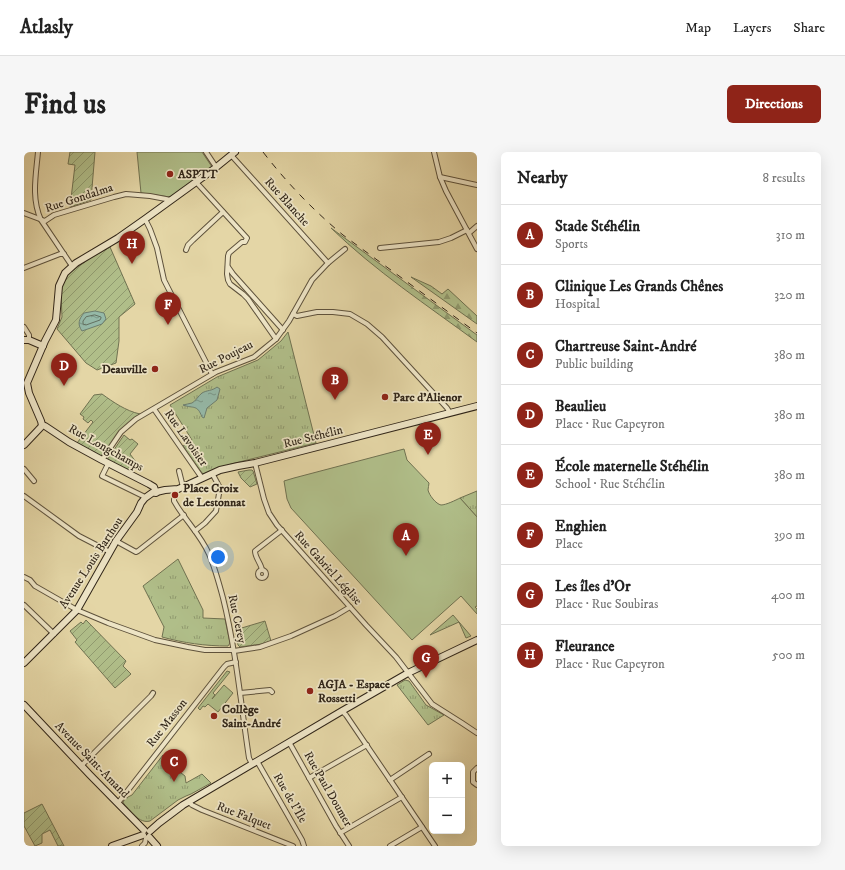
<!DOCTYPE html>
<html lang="en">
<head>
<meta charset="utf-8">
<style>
  :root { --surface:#fff; --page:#f6f6f6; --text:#222; --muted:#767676; --line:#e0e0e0; --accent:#8f2418 }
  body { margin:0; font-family:"IM FELL DW Pica",serif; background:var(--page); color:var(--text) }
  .controls { position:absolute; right:12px; bottom:12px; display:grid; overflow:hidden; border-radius:6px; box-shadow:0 4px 16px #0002 }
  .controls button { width:36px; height:36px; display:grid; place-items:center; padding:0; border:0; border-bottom:1px solid var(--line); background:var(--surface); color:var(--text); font:20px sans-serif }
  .you { position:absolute; left:194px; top:405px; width:14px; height:14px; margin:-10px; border:3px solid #fff; border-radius:50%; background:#1a73e8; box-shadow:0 0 0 6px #1a73e833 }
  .badge { display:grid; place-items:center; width:26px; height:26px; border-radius:50%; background:var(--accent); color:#fff; font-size:13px; font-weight:700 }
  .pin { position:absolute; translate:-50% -33px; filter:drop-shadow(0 1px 2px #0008) }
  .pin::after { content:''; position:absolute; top:21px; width:14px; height:12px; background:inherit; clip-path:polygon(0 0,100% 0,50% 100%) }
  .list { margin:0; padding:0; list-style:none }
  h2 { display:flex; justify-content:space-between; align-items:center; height:52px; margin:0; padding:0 16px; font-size:17px }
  h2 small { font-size:13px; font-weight:400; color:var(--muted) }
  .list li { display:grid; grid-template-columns:26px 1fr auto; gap:12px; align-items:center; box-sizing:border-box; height:60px; padding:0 16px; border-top:1px solid var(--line) }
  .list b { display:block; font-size:15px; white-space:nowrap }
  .list p { margin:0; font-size:13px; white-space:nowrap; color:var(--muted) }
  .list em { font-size:13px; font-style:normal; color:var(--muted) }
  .map { position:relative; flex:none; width:453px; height:694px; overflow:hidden; border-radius:6px }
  header { display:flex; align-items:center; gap:24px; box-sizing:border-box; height:56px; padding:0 20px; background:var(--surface); border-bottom:1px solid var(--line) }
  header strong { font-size:19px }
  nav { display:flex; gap:22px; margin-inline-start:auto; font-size:14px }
  .intro { display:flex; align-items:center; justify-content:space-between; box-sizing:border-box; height:96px; padding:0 24px }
  h1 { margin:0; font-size:28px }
  .button { padding:10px 18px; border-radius:6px; background:var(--accent); color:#fff; font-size:14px; font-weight:700 }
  main { display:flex; gap:24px; padding:0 24px }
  aside { flex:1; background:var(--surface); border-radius:6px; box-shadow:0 4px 16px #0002 }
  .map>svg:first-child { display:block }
</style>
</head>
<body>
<header>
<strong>Atlasly</strong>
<nav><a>Map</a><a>Layers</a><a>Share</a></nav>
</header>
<div class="intro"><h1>Find us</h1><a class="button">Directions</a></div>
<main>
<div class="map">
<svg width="453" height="694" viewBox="0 0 453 694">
  <defs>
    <pattern id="grass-tufts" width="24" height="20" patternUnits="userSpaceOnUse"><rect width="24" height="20" fill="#b0be89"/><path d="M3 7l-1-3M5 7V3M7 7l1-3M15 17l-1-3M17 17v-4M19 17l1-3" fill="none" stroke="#909a6f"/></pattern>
    <pattern id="forest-firs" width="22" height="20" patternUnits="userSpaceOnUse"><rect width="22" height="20" fill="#b0be89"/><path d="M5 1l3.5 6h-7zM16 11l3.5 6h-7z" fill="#909a6f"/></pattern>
    <pattern id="garden-furrows" width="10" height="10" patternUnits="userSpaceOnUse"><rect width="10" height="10" fill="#b0be89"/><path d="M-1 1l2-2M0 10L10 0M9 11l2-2" fill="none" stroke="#909a6f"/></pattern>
    <pattern id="water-ripples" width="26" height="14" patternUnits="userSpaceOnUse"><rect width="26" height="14" fill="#95b9a8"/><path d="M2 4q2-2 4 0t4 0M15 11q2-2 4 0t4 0" fill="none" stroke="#7a9688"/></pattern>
  </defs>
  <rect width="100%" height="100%" fill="#e4d6a6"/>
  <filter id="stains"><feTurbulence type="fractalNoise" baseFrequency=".005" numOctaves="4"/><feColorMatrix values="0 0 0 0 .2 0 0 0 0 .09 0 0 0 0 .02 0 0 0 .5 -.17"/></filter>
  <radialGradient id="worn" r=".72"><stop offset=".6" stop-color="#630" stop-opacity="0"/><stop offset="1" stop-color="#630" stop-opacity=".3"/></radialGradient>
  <g fill="url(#grass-tufts)" stroke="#707251">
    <path d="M 264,180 L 292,291 L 207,312 C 198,316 188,317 180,322 L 178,321 L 159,294 L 168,288 L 146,253 L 193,225 L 234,208 L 257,189 Z"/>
    <polygon points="453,339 453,365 436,346"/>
    <path d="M 154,407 L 179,458 L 179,466 L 201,467 L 206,491 L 204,494 C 181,494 160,491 138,485 L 140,475 L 119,434 Z"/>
    <polygon points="429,463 447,484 442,486 435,470 406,483"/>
    <polygon points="381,528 385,529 402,553 420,563 404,573 373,533"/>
    <path d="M 139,603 L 140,615 L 148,614 L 161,624 L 162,631 L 178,622 L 187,631 L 167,642 L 162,644 L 154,648 L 126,669 C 115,672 107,659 100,652 L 99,650 L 102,646 L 108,643 Z"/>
  </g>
  <g fill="url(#forest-firs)" stroke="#707251">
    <path d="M 307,76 L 453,183 L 453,190 C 404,154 350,118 307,76 Z"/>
    <polygon points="387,125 407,134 418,142 424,137 453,164 453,172"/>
  </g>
  <g fill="url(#garden-furrows)" stroke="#707251">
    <polygon points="46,0 71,0 67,48 46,55 51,13 44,12"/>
    <path d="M 86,95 L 111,152 L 95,165 L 95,189 L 92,211 L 73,218 L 62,211 L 33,177 L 38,165 L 37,142 L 36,140 C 41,122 46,120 61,110 L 61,109 Z"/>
    <path d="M 78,242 C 89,250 102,259 116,262 L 111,265 L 79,304 L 76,304 L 53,291 L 69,270 L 67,268 L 64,271 L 59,267 L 60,265 L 56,262 L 70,243 Z"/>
    <polygon points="100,283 106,288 108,287 114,292 106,302 112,310 103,319 83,308"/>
    <polygon points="225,318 228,318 229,319 233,332 226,335 217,326 214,320"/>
    <polygon points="62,468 102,509 99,514 107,522 91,536 51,490 53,488 46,479 57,470 59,472"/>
    <polygon points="241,469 247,489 238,492 216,495 214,493 211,478"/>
    <polygon points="18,652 40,694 34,694 26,678 18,682 18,691 11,694 0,674 0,661"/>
  </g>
  <g fill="#b0be89" stroke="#707251">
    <polygon points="113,0 178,0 188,15 146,45 117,41"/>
    <path d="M 380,297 L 383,308 L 405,331 C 405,333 404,336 404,338 C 405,343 412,352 417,353 C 422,353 432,348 436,346 L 453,365 L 453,454 L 451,455 L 453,457 L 453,462 L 437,444 L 388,488 L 267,356 L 263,347 L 260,329 L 270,326 Z"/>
    <polygon points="203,519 206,520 189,541 191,543 188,547 200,533 209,541 194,560 184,552 181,555 179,554 176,558 174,556"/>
  </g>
  <g fill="url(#water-ripples)" stroke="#6d7e6f">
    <path d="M 71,159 L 80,161 L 82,167 L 78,172 L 58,179 C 53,172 55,167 60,161 Z"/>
    <path d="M 193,235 L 196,237 L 193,248 L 183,256 L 180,266 L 178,265 C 173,252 170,257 159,253 C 162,252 165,252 168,251 C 172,249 174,244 178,241 C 183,238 188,239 193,235 Z"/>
  </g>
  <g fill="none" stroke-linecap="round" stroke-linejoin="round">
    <polygon stroke="#637060" stroke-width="1" points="71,163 77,165 77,166 76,168 62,173 59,172 59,169 62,165"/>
    <g stroke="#5e523c" stroke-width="6">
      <g id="street">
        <path d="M 14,0 C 12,23 7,46 17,68 L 48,114"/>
        <polyline points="182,0 192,15"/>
        <polyline points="410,0 416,25 422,39 453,97"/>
        <polyline points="207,3 304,111"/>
        <polyline points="416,25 453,33"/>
        <polyline points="172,30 223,86 221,90 218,90 205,101 204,104 203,122 204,128 206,132 219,142 224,147 252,187"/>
        <polyline points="0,61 21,69 30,63 90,45 102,42 126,44 147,48"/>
        <polyline points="121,67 126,77 133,96 140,128 188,222"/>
        <polyline points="445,81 453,74"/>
        <polyline points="356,96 415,90 427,86 443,78"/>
        <polyline points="162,98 164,93 169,88 199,60"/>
        <polyline points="204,115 209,122 259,178"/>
        <polyline points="0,116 36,102 40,102"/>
        <polyline points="269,162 273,164 293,160 309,160 326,162 343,172 358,185 423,256 426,261"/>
        <polyline points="0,175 5,183 5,188"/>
        <polyline points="130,257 178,326"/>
        <polyline points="78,308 97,280 112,267 192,220 230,205 252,187 265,169 288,128 304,111 310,106 321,97"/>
        <polyline points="231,311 240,347 245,361 253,373 342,473 372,505 408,552 438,571 453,581"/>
        <polyline points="84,312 78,324 119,344 121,346"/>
        <polyline points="0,317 10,329"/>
        <polyline points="155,319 159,335"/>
        <path d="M 150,337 L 150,349 L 153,354 C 163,370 177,384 185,402 C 191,416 195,431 199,446 C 212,498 217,553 225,606 L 228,612"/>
        <polyline points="0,344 55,384 86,400"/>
        <polyline points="171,379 181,371 192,359 196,336 188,321"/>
        <polyline points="92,389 112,400 114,399 160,363"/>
        <path d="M 238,418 C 237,411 231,406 231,399 L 258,378"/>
        <circle cx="238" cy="422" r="4"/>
        <polyline points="0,425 6,428 11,434 53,458 84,471 131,488 164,495 181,498 208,498 210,499 236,495 267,484 311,464 326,455"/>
        <polyline points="0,453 30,482"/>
        <polyline points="216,541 246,538 248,540"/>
        <polyline points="318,559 322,563 411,694"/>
        <polyline points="265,590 312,674 325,694"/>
        <polyline points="233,609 278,688 280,694"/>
        <polyline points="57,614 127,544 129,541"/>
        <polyline points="453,616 449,620 449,630 453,633"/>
        <polyline points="285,626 343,593"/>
        <polyline points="366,628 405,602"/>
        <polyline points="165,650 168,653 178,658 269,694"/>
        <polyline points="94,651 200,515 203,512 212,510"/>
        <polyline points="316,681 378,645"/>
        <polyline points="118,694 121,691 122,686"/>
        <polyline points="366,694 398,675"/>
      </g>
    </g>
    <g stroke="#312619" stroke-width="8">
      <g id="secondary">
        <polyline points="0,188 5,188 19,194"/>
        <polyline points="18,273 17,269 5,241 3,231 21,189 32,168 35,134 41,121 52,111 94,86 121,67 190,17 211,0"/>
        <polyline points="18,273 21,274 45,290 78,308 125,332 130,335 132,341"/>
        <polyline points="0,293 17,275 18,273"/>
        <polyline points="0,511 53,458 83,405 92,389 113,360 117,351 121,346 128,341 141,338 154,337 159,335 196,318 214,314 231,311 453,254"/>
        <polyline points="0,553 66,623 120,678"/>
        <polyline points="126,679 135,671 159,653 318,559 384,521 453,488"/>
        <polyline points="125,685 133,694"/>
        <polyline points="88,694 119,683"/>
      </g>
    </g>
    <use href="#street" stroke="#ede4c5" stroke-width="4"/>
    <use href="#secondary" stroke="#ede4c5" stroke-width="6"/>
    <path stroke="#312619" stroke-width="1" stroke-dasharray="7 7" stroke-linecap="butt" d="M 239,0 C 263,31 289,58 319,83 L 453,181"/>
  </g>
  <g fill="#8f2418" stroke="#ede4c5" stroke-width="1.5">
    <circle cx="146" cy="22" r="4"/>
    <circle cx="131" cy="217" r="4"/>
    <circle cx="361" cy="245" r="4"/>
    <circle cx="151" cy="343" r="4"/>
    <circle cx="286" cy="539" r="4"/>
    <circle cx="190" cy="564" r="4"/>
  </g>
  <g text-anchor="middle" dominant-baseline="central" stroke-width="3.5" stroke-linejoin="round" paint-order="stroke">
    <g font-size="12" font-weight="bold" fill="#312619" stroke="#ede4c5" text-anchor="start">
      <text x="154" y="22">ASPTT</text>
      <text x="123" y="217" text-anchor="end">Deauville</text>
      <text x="369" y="245">Parc d'Alienor</text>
      <text x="159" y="336">Place Croix<tspan x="159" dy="14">de Lestonnat</tspan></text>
      <text x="294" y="532">AGJA - Espace<tspan x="294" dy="14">Rossetti</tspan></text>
      <text x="198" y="557">Collège<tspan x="198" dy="14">Saint-André</tspan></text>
    </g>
    <g font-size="12" fill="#312619" stroke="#ede4c5">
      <text transform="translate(55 46) rotate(-18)">Rue Gondalma</text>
      <text transform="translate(263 50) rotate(48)">Rue Blanche</text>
      <text transform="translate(202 205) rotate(-27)">Rue Poujeau</text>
      <text transform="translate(289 285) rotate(-14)">Rue Stéhélin</text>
      <text transform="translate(162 286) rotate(55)">Rue Lavoisier</text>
      <text transform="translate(82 296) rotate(29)">Rue Longchamps</text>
      <text transform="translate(67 411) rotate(-57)">Avenue Louis Barthou</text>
      <text transform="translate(304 416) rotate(48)">Rue Gabriel Léglise</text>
      <text transform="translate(213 467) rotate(78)">Rue Cerey</text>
      <text transform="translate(143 571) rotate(-52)">Rue Masson</text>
      <text transform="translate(68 608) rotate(46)">Avenue Saint-Amand</text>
      <text transform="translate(304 637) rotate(60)">Rue Paul Doumer</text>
      <text transform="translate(266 646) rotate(60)">Rue de l'Île</text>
      <text transform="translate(220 664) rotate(21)">Rue Falquet</text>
    </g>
  </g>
  <rect width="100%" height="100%" filter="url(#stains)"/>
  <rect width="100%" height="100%" fill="url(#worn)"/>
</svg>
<div class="controls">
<button>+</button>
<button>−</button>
</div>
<div class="you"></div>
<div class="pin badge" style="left:382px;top:404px">A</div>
<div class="pin badge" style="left:311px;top:248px">B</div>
<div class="pin badge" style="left:150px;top:630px">C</div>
<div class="pin badge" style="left:40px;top:234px">D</div>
<div class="pin badge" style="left:404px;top:303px">E</div>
<div class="pin badge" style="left:144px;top:173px">F</div>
<div class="pin badge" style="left:402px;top:526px">G</div>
<div class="pin badge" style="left:108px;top:112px">H</div>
</div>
<aside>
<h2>Nearby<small>8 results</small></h2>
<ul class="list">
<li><span class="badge">A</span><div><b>Stade Stéhélin</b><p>Sports</p></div><em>310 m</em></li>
<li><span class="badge">B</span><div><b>Clinique Les Grands Chênes</b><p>Hospital</p></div><em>320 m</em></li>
<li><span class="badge">C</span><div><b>Chartreuse Saint-André</b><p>Public building</p></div><em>380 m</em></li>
<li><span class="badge">D</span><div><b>Beaulieu</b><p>Place · Rue Capeyron</p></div><em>380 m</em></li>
<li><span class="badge">E</span><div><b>École maternelle Stéhélin</b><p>School · Rue Stéhélin</p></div><em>380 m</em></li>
<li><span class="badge">F</span><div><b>Enghien</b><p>Place</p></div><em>390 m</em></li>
<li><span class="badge">G</span><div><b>Les îles d'Or</b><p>Place · Rue Soubiras</p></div><em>400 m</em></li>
<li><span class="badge">H</span><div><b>Fleurance</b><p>Place · Rue Capeyron</p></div><em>500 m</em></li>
</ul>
</aside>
</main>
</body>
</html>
